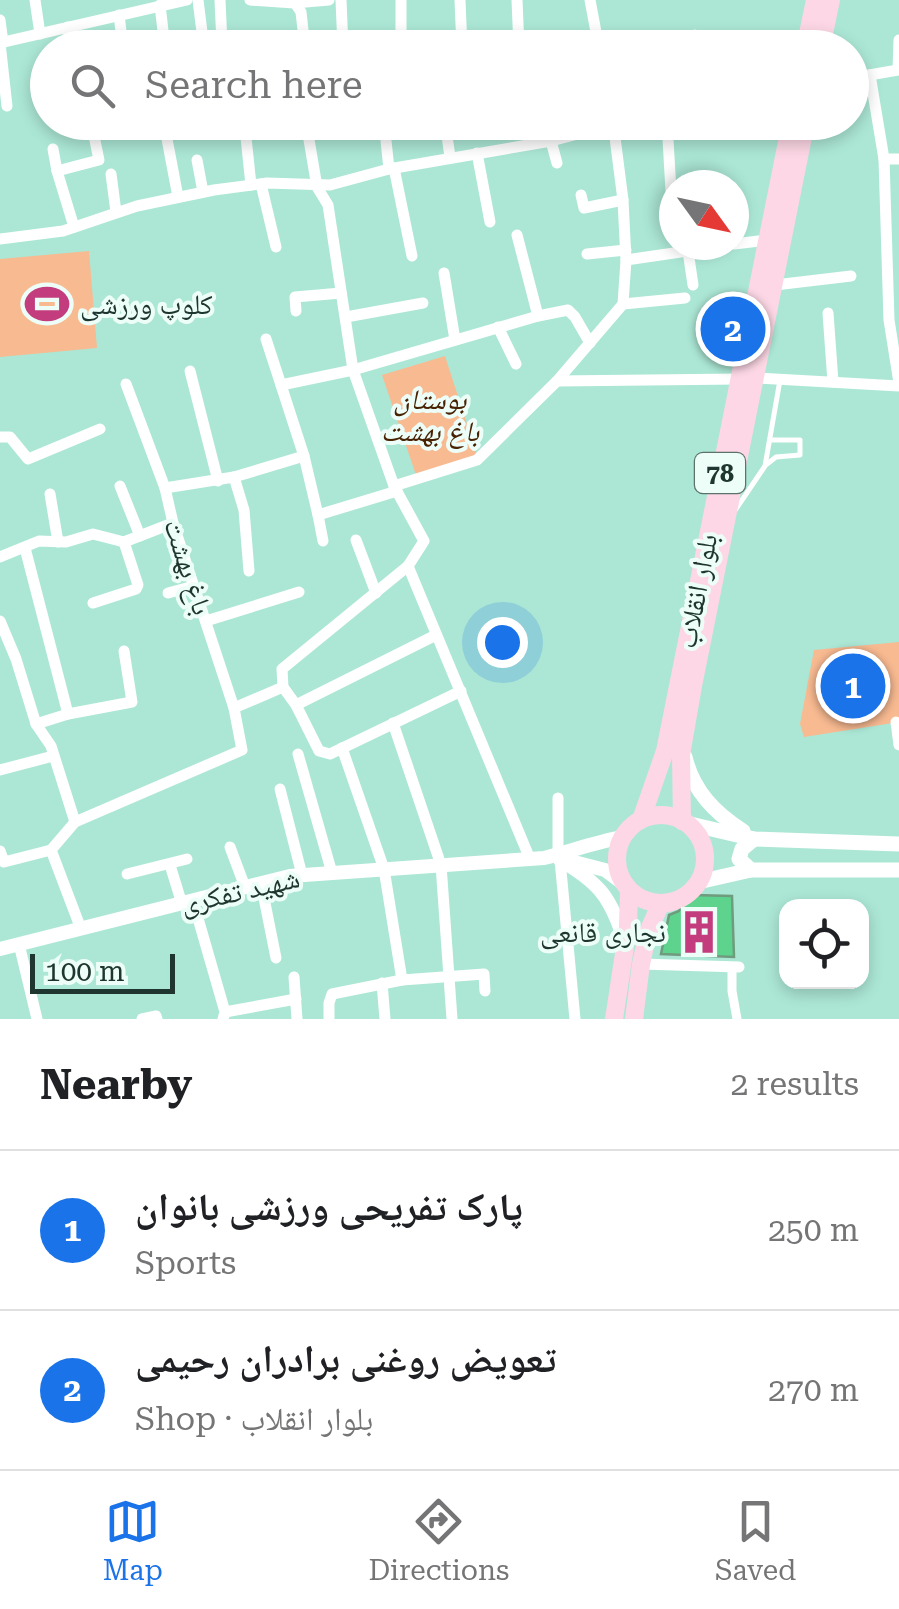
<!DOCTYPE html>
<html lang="en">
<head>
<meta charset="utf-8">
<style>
  :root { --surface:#fff; --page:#f2f2f2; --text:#202124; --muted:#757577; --line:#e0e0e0; --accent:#1a73e8 }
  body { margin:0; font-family:"Roboto Serif","Noto Naskh Arabic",serif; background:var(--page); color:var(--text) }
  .controls { position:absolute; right:30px; bottom:30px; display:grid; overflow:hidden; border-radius:20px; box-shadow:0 5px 15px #0003 }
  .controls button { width:90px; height:90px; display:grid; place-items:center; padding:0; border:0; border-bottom:2px solid var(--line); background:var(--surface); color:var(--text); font:50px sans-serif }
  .compass { position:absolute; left:659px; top:170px; width:90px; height:90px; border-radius:50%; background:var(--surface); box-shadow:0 5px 15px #0003; rotate:123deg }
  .scale { position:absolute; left:30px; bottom:25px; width:145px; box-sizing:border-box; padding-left:10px; border:5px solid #1e362f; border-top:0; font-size:28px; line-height:35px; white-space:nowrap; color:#1e362f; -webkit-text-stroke:8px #edfef8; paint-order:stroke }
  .you { position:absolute; left:502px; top:642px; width:35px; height:35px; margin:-25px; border:8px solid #fff; border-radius:50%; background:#1a73e8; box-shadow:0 0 0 15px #1a73e833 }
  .badge { display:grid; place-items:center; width:65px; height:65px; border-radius:50%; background:var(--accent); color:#fff; font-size:32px; font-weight:700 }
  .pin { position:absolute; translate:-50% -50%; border:5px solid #fff; box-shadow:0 2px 10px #0006 }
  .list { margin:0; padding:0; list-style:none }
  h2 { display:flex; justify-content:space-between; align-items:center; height:130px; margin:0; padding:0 40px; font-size:42px }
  h2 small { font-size:32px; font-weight:400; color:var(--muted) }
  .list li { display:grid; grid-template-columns:65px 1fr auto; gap:30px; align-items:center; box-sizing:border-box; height:160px; padding:0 40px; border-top:2px solid var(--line) }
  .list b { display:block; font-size:38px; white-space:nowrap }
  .list p { margin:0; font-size:32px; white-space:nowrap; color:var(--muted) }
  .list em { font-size:32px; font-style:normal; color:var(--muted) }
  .icon { flex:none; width:55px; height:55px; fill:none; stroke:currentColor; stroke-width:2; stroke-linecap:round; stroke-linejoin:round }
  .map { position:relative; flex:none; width:899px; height:1019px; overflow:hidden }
  .search { position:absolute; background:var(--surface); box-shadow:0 5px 15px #0003; left:30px; right:30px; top:30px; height:110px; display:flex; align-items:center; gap:25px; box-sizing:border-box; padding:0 35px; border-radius:55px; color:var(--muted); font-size:38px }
  .sheet { height:450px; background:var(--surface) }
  nav { display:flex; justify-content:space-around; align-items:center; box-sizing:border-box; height:140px; border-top:2px solid var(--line); background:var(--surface); font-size:28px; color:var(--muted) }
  nav a { display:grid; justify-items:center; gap:5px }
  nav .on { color:var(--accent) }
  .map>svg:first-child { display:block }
</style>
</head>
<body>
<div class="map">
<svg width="899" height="1019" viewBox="0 0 899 1019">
  <rect width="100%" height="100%" fill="#ace7d5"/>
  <g fill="#f8ba91">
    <polygon points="89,251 97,348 0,357 0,259"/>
    <polygon points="445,356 477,455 416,475 382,375"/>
    <polygon points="899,642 899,722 804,737 800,724 814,650"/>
  </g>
  <polygon fill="#5dd38d" stroke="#6f9b7e" stroke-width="2.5" points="693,895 732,896 734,957 661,954 669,915 679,911 683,902"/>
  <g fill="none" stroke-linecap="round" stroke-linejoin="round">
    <g stroke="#fff" stroke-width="5">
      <polyline points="767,464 776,457 800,455 800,440 772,440"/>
      <polyline points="736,509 765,466 780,380"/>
    </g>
    <polyline stroke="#fff" stroke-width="9" points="732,967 732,991 737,1019"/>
    <g stroke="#fff" stroke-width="11">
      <polyline points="35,0 40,34"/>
      <polyline points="198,0 204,48"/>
      <polyline points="220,0 222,44"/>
      <polyline points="250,0 294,3 329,0"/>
      <polyline points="293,0 301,12 305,48"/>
      <polyline points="341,0 343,48"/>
      <polyline points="401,0 401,48"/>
      <polyline points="460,0 462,48"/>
      <polyline points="517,0 519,48"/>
      <polyline points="590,0 599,48"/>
      <polyline points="160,5 165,48"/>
      <polyline points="119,15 123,48"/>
      <polyline points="0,20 3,43"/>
      <polyline points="68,27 70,48"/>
      <polyline points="695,35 695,48"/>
      <polyline points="0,43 187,0"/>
      <polyline points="0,43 7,106"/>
      <polyline points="870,75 884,159 899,159"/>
      <polyline points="852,78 898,70 899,40"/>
      <polyline points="306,122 317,187 328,205 353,370 394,486 424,541 408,566 530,859"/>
      <polyline points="384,122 389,169"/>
      <polyline points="445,122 450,157"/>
      <polyline points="667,122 671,191"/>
      <polyline points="245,128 251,185"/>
      <polyline points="167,139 178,197"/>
      <polyline points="551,141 557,163"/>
      <polyline points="53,149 57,171"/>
      <polyline points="477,153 490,222"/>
      <polyline points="884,159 889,320 899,383"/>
      <polyline points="197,160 203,192"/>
      <polyline points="394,168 412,256"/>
      <polyline points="111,174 116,212"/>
      <polyline points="261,184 276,247"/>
      <polyline points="581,195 584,208 623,200"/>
      <polyline points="74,227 57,171 99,160 93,131"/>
      <polyline points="0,239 63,231 137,206 214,190 267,183 330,185 389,169 551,141 624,122"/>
      <polyline points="734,244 767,240"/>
      <polyline points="688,251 693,285"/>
      <polyline points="587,254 626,250"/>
      <polyline points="626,260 729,245"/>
      <polyline points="444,273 455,340"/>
      <polyline points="775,285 851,276"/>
      <polyline points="623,304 685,298"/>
      <polyline points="296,311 295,297 341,293"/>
      <polyline points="828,313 833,382"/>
      <polyline points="538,316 568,310 575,317 590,343"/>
      <polyline points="346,317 423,303"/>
      <polyline points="498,327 516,364"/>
      <polyline points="266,339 281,385"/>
      <polyline points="190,371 218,481"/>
      <polyline points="757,378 899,386"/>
      <polyline points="557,381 739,379"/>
      <polyline points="126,384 165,488"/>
      <polyline points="0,437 10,437 28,459 100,429"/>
      <polyline points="234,477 244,510 249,571"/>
      <polyline points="120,486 140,536"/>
      <polyline points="394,486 477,460 557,381 623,304 626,260 623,200 613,122"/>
      <polyline points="397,491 318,515 304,456 281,385 353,370 538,316 517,235"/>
      <polyline points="50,494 58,542"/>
      <polyline points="318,515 323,541"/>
      <polyline points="356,540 376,593"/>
      <polyline points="25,548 68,714"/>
      <polyline points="0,557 39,541 66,542 93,534 124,542 173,523"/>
      <polyline points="408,566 282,669 283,687 296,705 436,635"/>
      <polyline points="168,593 194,586"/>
      <polyline points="93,603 136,589 138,585 124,542"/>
      <polyline points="0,621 16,659 36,724 51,746 75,822 51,850 81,929"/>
      <polyline points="206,621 299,592"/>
      <polyline points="296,705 319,751 330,754 461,691"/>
      <polyline points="234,708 283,687"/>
      <polyline points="896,722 899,745"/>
      <polyline points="393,723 441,865 452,1019"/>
      <polyline points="36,724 68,714 132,702 124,651"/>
      <polyline points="342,748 384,869 402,980"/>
      <polyline points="298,754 332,873"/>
      <polyline points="0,770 53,756"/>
      <polyline points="280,789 302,875"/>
      <polyline points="75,822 242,750 234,708 173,523 165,488 234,477 304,456"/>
      <polyline points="230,847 245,887"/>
      <polyline points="0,851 4,862 51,850"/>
      <polyline points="558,855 558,798"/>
      <polyline points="560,860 575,1019"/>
      <polyline points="170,865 182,904"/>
      <polyline points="127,874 187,859"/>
      <polyline points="261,883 276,958"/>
      <polyline points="193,901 225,1012 223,1019"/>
      <polyline points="19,944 37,1019"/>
      <polyline points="641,964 739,967"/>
      <polyline points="294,977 297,1019"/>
      <polyline points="382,983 385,1019"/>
      <polyline points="225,1012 296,999"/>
      <polyline points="142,1019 156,1016 157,1019"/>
      <polyline points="329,1019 329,1003 332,994 402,980 484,974 485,991"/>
    </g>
    <g stroke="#fff" stroke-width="14">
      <path d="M 560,860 C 600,883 611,898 625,942"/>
      <polyline points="570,861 605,870 625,885"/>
      <path d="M 0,949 L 290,876 L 544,858 C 571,851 596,842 623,837"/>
    </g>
    <g stroke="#fff" stroke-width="15">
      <path d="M 685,757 C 693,791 715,813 743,831"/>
      <polyline points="686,823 754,839 899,844"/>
      <polyline points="751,870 739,859 742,849 754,839"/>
      <polyline points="698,882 751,870 899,870"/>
    </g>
    <g stroke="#fdd7e5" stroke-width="18">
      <polyline points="805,48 815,0"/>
      <polyline points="821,48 831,0"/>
      <circle cx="661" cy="859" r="44"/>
      <polyline points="641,820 665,751 791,122"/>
      <polyline points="682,821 681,755 693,686 806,122"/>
      <polyline points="614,1019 628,927 629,890"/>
      <polyline points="634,1019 641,964 648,932 660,905 671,902"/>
    </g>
  </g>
  <defs>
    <g id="stadium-bare" transform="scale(3.45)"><path d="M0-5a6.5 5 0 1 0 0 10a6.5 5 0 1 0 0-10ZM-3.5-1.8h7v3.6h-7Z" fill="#c33d7e" stroke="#edfef8" stroke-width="2.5" paint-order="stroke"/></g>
    <g id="building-bare" transform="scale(3.45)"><path d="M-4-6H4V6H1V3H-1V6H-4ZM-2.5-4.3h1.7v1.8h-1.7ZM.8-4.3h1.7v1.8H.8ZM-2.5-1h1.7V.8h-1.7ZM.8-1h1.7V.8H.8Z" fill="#c33d7e" stroke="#edfef8" stroke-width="2.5" paint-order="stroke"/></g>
  </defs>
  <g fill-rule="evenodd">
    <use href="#stadium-bare" x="47" y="304"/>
    <use href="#building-bare" x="699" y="932"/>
  </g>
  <g text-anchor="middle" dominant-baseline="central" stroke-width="8" stroke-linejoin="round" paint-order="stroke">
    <rect fill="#edfef8" stroke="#5c726b" stroke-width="2.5" x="695" y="453" width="50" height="40" rx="8"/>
    <g font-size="25" font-weight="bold" fill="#1e362f">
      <text x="720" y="473">78</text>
    </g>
    <g font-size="28" fill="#1e362f" stroke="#edfef8" text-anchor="start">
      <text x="80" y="304">کلوپ ورزشی</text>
      <text x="666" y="932" text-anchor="end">نجاری قانعی</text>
    </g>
    <g font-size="28" font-style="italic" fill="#482203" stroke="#edfef8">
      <text x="430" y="399">بوستان<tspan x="430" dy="32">باغ بهشت</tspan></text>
    </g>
    <g font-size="28" fill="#1e362f" stroke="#edfef8">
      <text transform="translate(188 567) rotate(72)">باغ بهشت</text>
      <text transform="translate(697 591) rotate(-79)">بلوار انقلاب</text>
      <text transform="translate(240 891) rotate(-13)">شهید تفکری</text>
    </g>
  </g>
</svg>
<div class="controls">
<button><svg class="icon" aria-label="locate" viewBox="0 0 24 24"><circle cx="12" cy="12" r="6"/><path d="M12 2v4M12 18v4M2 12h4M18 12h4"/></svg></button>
</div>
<svg class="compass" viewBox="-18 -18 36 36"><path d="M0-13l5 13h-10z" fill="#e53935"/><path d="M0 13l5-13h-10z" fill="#757577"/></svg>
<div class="scale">100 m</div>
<div class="you"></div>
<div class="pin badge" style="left:853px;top:686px">1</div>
<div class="pin badge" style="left:733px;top:329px">2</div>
<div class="search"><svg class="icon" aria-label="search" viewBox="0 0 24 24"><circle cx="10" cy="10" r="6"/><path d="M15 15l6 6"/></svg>Search here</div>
</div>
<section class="sheet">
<h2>Nearby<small>2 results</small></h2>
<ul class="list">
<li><span class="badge">1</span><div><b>پارک تفریحی ورزشی بانوان</b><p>Sports</p></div><em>250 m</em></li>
<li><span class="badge">2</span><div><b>تعویض روغنی برادران رحیمی</b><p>Shop · بلوار انقلاب</p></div><em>270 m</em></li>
</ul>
</section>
<nav>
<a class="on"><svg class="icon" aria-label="map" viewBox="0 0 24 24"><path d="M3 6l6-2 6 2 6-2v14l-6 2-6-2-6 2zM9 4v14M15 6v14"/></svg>Map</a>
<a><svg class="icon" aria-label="directions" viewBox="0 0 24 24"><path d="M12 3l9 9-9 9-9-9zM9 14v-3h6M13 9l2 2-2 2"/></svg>Directions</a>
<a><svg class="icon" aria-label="saved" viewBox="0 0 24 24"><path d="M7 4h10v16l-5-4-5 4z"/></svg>Saved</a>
</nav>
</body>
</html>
